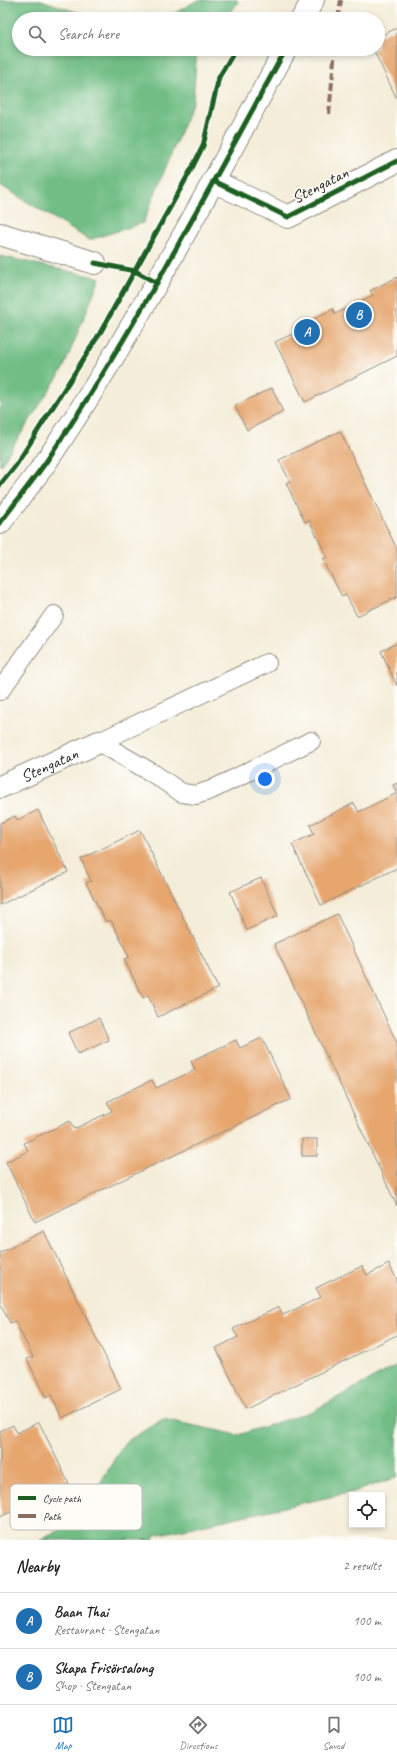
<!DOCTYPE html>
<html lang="en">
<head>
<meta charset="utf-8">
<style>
  :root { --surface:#fff; --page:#f2f2f2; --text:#222; --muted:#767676; --line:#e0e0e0; --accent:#1f6fb2 }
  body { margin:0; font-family:Caveat,sans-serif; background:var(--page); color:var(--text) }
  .controls { position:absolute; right:12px; bottom:12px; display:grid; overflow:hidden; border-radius:0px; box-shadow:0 2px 6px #0003 }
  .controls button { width:36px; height:36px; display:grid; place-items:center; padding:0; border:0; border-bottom:1px solid var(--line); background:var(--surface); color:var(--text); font:20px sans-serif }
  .you { position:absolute; left:265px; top:779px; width:14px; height:14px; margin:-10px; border:3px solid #fff; border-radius:50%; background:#1a73e8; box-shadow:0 0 0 6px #1a73e833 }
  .badge { display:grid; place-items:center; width:26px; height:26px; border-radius:50%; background:var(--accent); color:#fff; font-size:13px; font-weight:700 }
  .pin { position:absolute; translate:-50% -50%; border:2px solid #fff; box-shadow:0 1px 4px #0006 }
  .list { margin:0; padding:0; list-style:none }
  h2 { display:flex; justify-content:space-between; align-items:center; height:52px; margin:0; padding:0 16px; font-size:17px }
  h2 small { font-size:13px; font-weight:400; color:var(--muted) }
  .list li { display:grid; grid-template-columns:26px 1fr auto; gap:12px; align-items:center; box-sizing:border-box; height:56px; padding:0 16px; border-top:1px solid var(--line) }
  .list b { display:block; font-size:15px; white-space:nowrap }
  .list p { margin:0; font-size:13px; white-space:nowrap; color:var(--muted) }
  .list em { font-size:13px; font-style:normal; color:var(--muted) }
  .icon { flex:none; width:22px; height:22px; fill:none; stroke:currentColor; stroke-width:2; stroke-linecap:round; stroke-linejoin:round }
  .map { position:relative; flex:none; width:397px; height:1540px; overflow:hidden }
  .search { position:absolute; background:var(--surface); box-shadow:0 2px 6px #0003; left:12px; right:12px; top:12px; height:44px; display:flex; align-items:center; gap:10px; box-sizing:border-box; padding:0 14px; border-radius:22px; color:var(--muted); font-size:15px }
  .sheet { height:164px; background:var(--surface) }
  nav { display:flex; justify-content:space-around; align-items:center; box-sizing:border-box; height:56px; border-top:1px solid var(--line); background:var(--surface); font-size:11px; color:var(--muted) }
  nav a { display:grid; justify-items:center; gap:2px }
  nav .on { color:var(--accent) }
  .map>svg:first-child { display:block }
</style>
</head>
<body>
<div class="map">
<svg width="397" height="1540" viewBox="0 0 397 1540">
  <rect width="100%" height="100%" fill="#fdfcf7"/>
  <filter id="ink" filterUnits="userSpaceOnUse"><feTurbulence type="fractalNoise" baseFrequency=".025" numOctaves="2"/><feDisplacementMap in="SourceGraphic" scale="8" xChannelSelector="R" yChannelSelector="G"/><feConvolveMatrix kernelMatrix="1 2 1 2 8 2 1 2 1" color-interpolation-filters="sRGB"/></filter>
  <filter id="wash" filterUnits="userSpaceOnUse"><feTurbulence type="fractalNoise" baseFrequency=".012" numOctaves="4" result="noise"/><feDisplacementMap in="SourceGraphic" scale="16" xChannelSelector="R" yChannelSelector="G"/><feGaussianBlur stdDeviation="0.9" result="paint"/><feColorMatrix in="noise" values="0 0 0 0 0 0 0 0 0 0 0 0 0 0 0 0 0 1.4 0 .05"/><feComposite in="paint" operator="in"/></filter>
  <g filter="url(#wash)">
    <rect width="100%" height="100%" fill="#f4edd9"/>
    <g fill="#71bd85" stroke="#4e7458">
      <polygon points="0,0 41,0 94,18 171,15 198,0 237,0 238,3 224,19 19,19 19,49 197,49 193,101 143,223 89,240 0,185"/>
      <polygon points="0,256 100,278 63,369 0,466"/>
      <polygon points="397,1365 397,1477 353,1492 156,1535 153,1540 40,1540 77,1522 124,1443 163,1419 238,1435 313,1411"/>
    </g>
    <g id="blocks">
      <g fill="#e6a66e">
        <polygon points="397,28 397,99 373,49 378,49 378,37"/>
        <polygon points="397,277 397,356 305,402 275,342 297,332 295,328 333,309 335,314 373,295 370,291"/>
        <polygon points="272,388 283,412 247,430 235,406"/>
        <polygon points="340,431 397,549 397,597 357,616 346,595 342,597 323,559 327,557 309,520 305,522 286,483 290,481 279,460"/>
        <polygon points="397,643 397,686 381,651"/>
        <polygon points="397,783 397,868 321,905 292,844 314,834 310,825 354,803 359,812 397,793 393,785"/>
        <polygon points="38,810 68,872 0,905 0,823 15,816 17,820"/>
        <polygon points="140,830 218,988 158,1017 148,995 143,998 124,959 129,957 111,920 106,922 86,883 91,881 81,859"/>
        <polygon points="261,878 278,916 247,930 230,892"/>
        <polygon points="337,914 397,1043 397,1206 274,944"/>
        <polygon points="99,1018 109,1040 78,1054 68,1033"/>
        <polygon points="262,1038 291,1099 35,1222 6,1162 28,1151 24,1143 70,1121 74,1129 112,1111 107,1102 152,1080 156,1088 195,1070 191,1061 236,1040 240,1048"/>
        <rect x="302" y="1139" width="15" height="17"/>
        <polygon points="44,1231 121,1389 62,1418 51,1395 46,1398 27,1359 33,1357 15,1321 10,1323 0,1303 0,1253"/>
        <polygon points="389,1264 397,1280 397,1335 246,1409 216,1348 238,1337 233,1329 279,1307 283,1315 321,1297 316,1288 362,1266 367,1275"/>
        <polygon points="39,1422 69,1484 0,1517 0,1431 13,1425 17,1433"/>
      </g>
    </g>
  </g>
  <g filter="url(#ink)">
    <use href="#blocks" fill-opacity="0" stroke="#908c82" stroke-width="1"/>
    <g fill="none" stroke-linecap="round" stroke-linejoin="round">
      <g stroke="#908c82" stroke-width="20">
        <g id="lane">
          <polyline points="0,691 54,615"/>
          <polyline points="99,742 154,774 182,793 196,795 211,790 311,741"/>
          <polyline points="99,742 267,663"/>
        </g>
      </g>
      <g stroke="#908c82" stroke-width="24">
        <g id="street">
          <polyline points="302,19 313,0"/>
          <polyline points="213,181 288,217 397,161"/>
          <polyline points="0,234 95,263"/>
          <path d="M 0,523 C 15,503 31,483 46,462 C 135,331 209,188 286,49"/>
          <path id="s1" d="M 0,787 L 99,742"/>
        </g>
      </g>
      <use href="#lane" stroke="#fff" stroke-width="18"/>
      <use href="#street" stroke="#fff" stroke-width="22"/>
      <g stroke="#8d6e63" stroke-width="4" stroke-dasharray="8 4" stroke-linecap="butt">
        <polyline points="338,19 341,0"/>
        <polyline points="329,114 335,49"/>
      </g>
      <g stroke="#fdfcf7" stroke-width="8">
        <g id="cycleway">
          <polyline points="213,181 288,217 397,161"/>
          <polyline points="95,263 135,271 157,283"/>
          <polyline points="0,485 16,465 100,333 192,168 203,146 219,77 236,49"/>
          <path d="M 0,523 C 15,503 31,483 46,462 C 135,331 209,188 286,49"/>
        </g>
      </g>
      <use href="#cycleway" stroke="#1b5e20" stroke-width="5"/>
    </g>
  </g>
  <g text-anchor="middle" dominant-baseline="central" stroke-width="3" stroke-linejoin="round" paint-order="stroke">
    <g font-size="17" fill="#2b2b2b" stroke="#fdfcf7">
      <text transform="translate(320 185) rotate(-27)">Stengatan</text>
      <text stroke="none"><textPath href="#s1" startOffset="54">Stengatan</textPath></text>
    </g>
  </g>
  <rect x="10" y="1484" width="132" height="46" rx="6" fill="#fdfcf7" stroke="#bebdba" stroke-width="1"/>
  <rect x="18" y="1496" width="18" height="4" fill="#1b5e20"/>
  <rect x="18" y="1514" width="18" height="4" fill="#8d6e63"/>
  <g font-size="11" fill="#2b2b2b">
    <text x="43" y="1502">Cycle path</text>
    <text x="43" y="1520">Path</text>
  </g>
</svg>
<div class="controls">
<button><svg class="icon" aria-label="locate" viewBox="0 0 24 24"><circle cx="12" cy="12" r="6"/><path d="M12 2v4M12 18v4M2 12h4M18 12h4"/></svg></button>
</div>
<div class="you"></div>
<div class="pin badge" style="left:307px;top:332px">A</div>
<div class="pin badge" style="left:359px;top:315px">B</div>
<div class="search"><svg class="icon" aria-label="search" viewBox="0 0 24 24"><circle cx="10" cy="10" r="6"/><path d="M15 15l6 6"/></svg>Search here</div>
</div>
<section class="sheet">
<h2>Nearby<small>2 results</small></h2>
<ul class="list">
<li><span class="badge">A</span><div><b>Baan Thai</b><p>Restaurant · Stengatan</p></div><em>100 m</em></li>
<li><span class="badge">B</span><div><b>Skapa Frisörsalong</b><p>Shop · Stengatan</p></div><em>100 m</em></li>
</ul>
</section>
<nav>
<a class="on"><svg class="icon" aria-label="map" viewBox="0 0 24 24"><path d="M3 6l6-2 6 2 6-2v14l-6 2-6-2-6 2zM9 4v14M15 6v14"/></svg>Map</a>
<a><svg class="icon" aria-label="directions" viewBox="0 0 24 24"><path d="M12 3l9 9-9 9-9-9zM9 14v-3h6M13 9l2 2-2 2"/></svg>Directions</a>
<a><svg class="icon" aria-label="saved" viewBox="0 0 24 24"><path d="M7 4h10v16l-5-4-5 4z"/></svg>Saved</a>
</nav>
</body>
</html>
